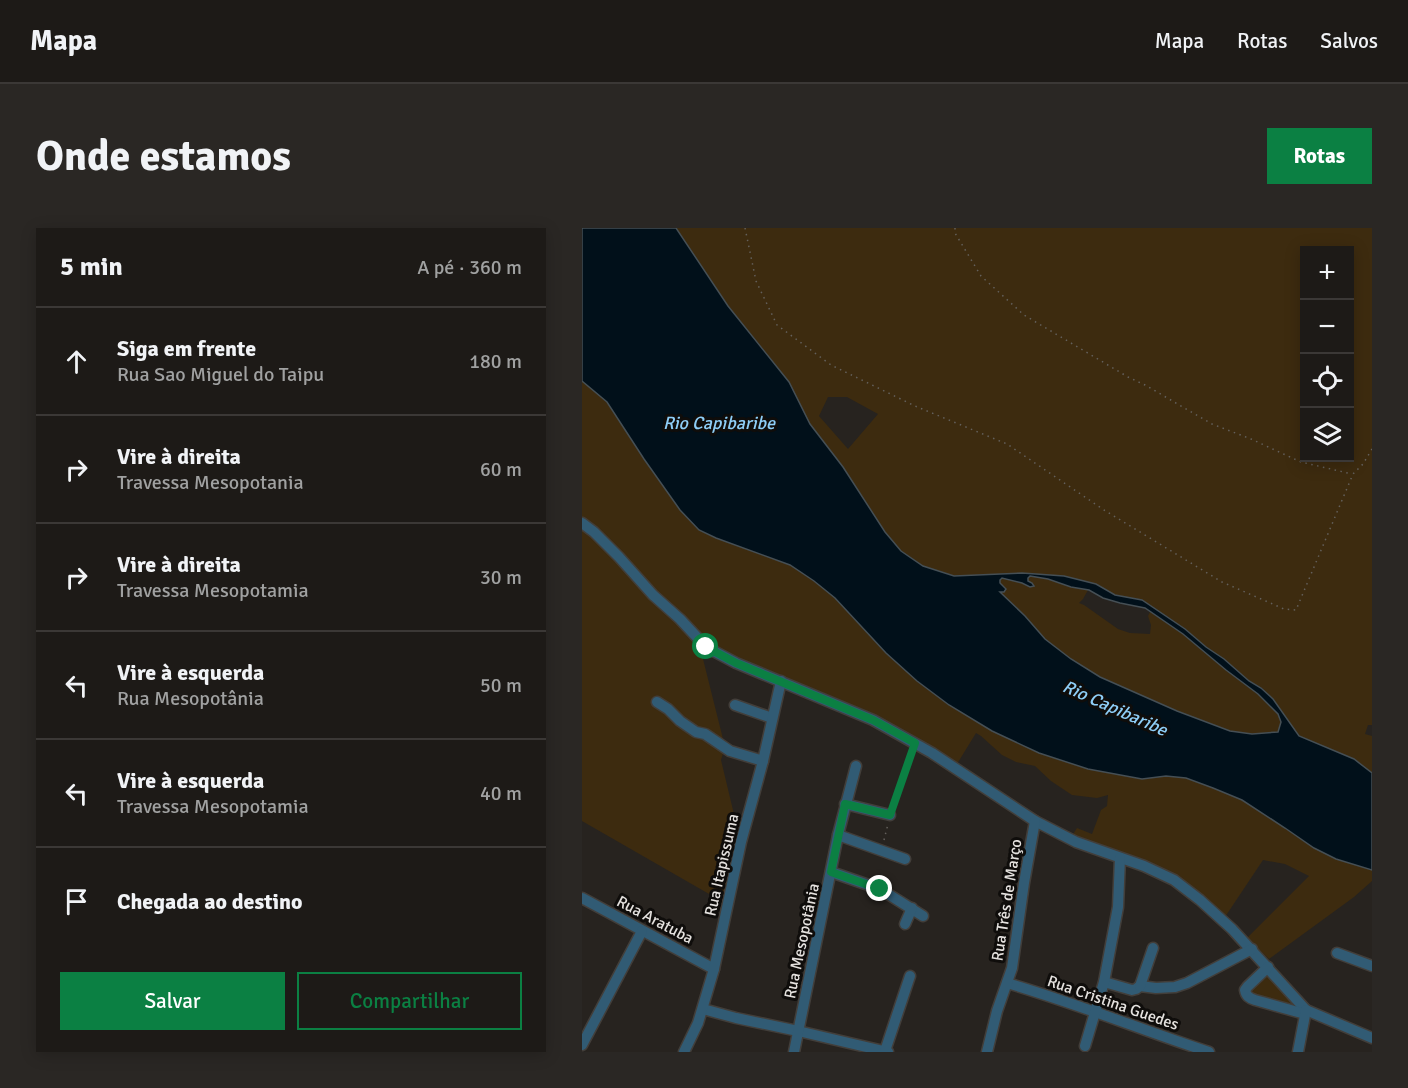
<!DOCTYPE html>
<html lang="pt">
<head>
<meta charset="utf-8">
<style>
  :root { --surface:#1d1a17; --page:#2a2724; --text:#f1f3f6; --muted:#a0a1a1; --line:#3b3836; --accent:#0b8043 }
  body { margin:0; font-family:Signika,sans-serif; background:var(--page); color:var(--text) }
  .controls { position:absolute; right:18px; top:18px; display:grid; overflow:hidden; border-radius:0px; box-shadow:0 3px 15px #0003 }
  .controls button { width:54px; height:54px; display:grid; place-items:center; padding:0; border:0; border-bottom:2px solid var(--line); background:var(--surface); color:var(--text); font:30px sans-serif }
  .stop { position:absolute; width:18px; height:18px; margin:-14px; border:4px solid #0b8043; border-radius:50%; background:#fff }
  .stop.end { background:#0b8043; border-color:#fff; box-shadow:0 2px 6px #0008 }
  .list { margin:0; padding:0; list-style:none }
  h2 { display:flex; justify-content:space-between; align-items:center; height:78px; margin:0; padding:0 24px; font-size:26px }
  h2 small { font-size:20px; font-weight:400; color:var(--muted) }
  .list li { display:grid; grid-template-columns:39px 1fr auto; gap:18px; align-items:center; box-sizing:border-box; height:108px; padding:0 24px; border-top:2px solid var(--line) }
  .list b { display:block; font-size:22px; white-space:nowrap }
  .list p { margin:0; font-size:20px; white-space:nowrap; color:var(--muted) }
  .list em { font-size:20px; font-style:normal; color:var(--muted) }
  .actions { display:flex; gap:12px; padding:18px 24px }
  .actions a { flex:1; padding:14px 0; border:2px solid var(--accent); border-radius:0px; text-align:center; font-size:21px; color:var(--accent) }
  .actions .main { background:var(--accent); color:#fff }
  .icon { flex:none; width:33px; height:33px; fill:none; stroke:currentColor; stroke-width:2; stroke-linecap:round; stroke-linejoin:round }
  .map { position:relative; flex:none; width:790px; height:824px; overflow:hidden; border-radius:0px }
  header { display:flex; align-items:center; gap:36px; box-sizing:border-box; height:84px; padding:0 30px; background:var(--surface); border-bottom:2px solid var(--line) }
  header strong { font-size:28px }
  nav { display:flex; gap:33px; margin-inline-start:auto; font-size:21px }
  .intro { display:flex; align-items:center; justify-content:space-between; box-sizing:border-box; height:144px; padding:0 36px }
  h1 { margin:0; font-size:42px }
  .button { padding:15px 27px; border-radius:0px; background:var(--accent); color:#fff; font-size:21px; font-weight:700 }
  main { display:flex; gap:36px; padding:0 36px }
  aside { flex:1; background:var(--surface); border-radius:0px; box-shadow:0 3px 15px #0003 }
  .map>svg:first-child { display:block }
</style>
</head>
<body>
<header>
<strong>Mapa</strong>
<nav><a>Mapa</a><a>Rotas</a><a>Salvos</a></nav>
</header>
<div class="intro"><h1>Onde estamos</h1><a class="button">Rotas</a></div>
<main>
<aside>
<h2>5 min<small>A pé · 360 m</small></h2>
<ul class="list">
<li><svg class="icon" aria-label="ahead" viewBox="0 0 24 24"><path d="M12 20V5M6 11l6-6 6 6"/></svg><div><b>Siga em frente</b><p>Rua Sao Miguel do Taipu</p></div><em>180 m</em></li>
<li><svg class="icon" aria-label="right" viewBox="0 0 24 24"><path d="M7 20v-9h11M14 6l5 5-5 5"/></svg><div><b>Vire à direita</b><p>Travessa Mesopotania</p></div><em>60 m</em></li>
<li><svg class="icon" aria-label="right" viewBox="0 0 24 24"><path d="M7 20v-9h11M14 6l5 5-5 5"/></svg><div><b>Vire à direita</b><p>Travessa Mesopotamia</p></div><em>30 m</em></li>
<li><svg class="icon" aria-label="left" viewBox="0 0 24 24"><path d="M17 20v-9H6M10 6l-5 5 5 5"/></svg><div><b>Vire à esquerda</b><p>Rua Mesopotânia</p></div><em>50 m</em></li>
<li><svg class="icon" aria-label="left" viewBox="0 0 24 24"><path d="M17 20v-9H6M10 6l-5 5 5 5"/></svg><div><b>Vire à esquerda</b><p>Travessa Mesopotamia</p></div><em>40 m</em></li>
<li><svg class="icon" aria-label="arrive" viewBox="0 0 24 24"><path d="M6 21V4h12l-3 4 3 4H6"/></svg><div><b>Chegada ao destino</b></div></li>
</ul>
<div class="actions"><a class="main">Salvar</a><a>Compartilhar</a></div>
</aside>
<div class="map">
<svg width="790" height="824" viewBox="0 0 790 824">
  <rect width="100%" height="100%" fill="#27231f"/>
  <g fill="#3d2b0f" fill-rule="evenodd">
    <path d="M 94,0 L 790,0 L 790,497 L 786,497 L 783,506 L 790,508 L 790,545 L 772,531 L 717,508 L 691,471 L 680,460 L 667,453 L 642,431 L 624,419 L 603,401 L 560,372 L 533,367 L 514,356 L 482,348 L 440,345 L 372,348 L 341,338 L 319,323 L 303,304 L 261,239 L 228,196 L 207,154 L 146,78 ZM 722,22 L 768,22 L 768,230 L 722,230 ZM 246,169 L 265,169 L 296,186 L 266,221 L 237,188 Z"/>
    <polygon points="0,153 25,174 62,231 98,282 117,302 134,310 208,337 232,353 253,370 304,425 335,453 367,477 410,503 457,525 506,541 560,551 584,548 604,550 631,560 660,572 703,600 732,620 790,642 790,653 772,669 687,731 665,710 727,648 703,636 681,632 643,689 591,646 490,608 495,600 510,606 519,582 525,578 526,567 515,570 490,567 469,553 453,538 434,534 420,527 399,508 394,505 375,536 303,492 181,441 140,426 130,419 68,361 0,291"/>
    <polygon points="0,296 117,415 143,519 139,532 156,603 141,674 0,593"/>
    <polygon points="448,348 466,351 489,359 506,362 501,371 497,375 502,377 536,401 548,405 568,406 569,397 566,388 568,384 601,406 644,442 676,466 696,486 699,494 696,504 670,506 648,503 595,483 518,449 489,431 463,411 443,388 417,363 418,352 421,350 440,355 449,359 445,350"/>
    <polygon points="684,745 721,782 671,767 669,762"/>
  </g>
  <path fill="#01101a" stroke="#454f55" stroke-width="1.5" fill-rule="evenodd" d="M 0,0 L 94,0 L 146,78 L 207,154 L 228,196 L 261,239 L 303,304 L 319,323 L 341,338 L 372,348 L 440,345 L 482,348 L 514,356 L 533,367 L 560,372 L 603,401 L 624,419 L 642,431 L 667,453 L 679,460 L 691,471 L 717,508 L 772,531 L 790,545 L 790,642 L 754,631 L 732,620 L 703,600 L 660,572 L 631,560 L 604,550 L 584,548 L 560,551 L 506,541 L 457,525 L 410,503 L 367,477 L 335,453 L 304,425 L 253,370 L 232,353 L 208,337 L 134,310 L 117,302 L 98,282 L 62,231 L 25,174 L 0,153 ZM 448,348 L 466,351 L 489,359 L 507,362 L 521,370 L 538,375 L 563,380 L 601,406 L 644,442 L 676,466 L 696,486 L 699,494 L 696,504 L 670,506 L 648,503 L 595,483 L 518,449 L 489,431 L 463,411 L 443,388 L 418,364 L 422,364 L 424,361 L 418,355 L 418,352 L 420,350 L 440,355 L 448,359 L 452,358 L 450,355 L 446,353 L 446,350 Z"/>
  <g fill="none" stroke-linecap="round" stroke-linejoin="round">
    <g stroke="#423e3a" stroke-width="13">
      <g id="minor">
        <polyline points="0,295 12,304 37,329 71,367 98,391 124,419 154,435 291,492 350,525 453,593 494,614 562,638 592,652 618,672 650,701 724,782 790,810"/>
        <polyline points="75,474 86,481 98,493 114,504 123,506 148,523 181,533"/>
        <polyline points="153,477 190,490"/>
        <polyline points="263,576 308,587"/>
        <polyline points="256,607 323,631"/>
        <polyline points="249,644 298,661 341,688"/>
        <polyline points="0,670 132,741"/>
        <polyline points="323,696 330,680"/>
        <polyline points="755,725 790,738"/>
        <path d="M 686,739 L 666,758 L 663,762 C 664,768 667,770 673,772 L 723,786"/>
        <polyline points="522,754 550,762 554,761 558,758 574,760 593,759 605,755 670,721"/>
        <path d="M 425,755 C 494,775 560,802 627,824"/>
        <polyline points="558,758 571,720"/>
        <polyline points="121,781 154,790 216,803 306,824"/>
        <polyline points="0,817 60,703"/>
        <polyline points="503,818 522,754 536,679 538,630"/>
        <polyline points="303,823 328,748"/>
        <polyline points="102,824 116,795 132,741 159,614 181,533 199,453"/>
        <polyline points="212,824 256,607 274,538"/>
        <polyline points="405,824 415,783 430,740 442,655 453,593"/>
        <polyline points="716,824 724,782"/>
      </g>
    </g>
    <g stroke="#64605c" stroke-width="1.5" stroke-dasharray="1.5 4.5" stroke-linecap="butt">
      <polyline points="163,0 174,53 195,97 249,137 333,178 425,216 522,282 640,354 702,381 714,382 771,246 781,236 790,221"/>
      <polyline points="373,0 373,5 399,48 442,87 546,149 563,157 630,196 669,211 719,234 770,246"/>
      <polyline points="311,577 330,525"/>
      <polyline points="302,612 306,596"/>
    </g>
    <use href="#minor" stroke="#315b74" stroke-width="10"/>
  </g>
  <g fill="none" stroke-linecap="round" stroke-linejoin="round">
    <polyline stroke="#0b8043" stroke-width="8" points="124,419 154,435 291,492 333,515 308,587 263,576 249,644 298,661"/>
  </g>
  <g text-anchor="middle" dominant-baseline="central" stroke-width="6" stroke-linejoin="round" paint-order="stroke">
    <g font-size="16" fill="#e5e2df" stroke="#0f0d0b">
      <text transform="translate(140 637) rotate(-77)">Rua Itapissuma</text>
      <text transform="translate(425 672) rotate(-81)">Rua Três de Março</text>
      <text transform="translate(73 692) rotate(28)">Rua Aratuba</text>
      <text transform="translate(220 713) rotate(-78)">Rua Mesopotânia</text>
      <text transform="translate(531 775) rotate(19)">Rua Cristina Guedes</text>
    </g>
    <g font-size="18" font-style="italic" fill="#8ecef7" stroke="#0f0d0b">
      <text x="137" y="195">Rio Capibaribe</text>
      <text transform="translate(533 480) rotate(24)">Rio Capibaribe</text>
    </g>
  </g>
</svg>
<div class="controls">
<button>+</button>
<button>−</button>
<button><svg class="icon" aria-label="locate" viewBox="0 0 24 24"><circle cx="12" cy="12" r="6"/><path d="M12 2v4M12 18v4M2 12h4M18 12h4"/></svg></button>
<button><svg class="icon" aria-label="layers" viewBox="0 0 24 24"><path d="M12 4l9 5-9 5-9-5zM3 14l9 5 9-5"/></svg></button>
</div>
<div class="stop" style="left:124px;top:419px"></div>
<div class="stop end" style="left:298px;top:661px"></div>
</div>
</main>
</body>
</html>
